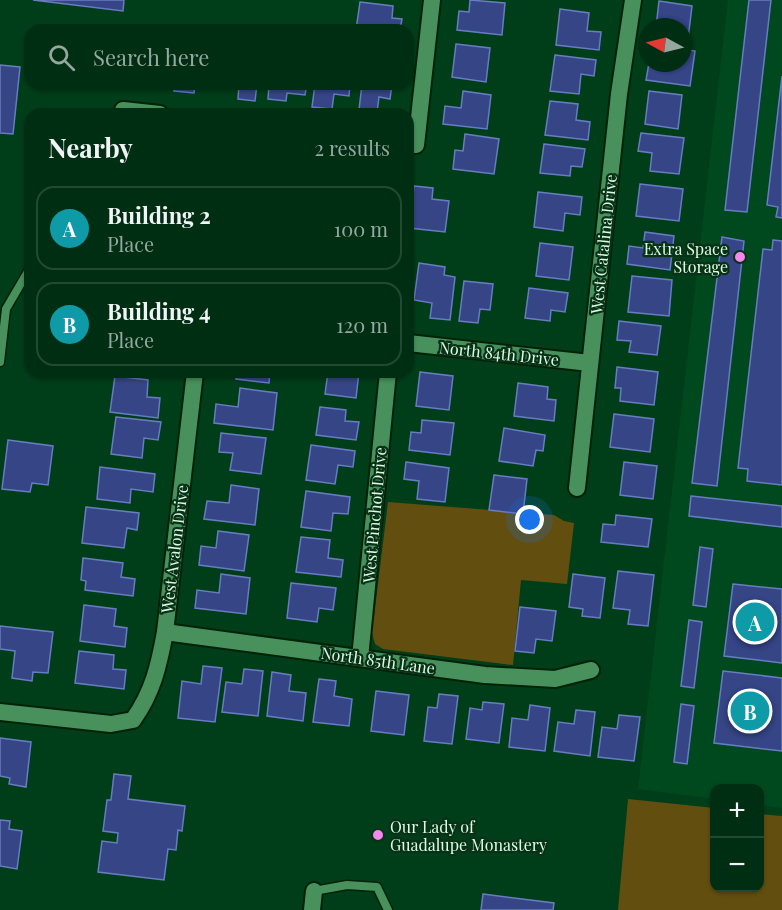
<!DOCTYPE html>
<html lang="en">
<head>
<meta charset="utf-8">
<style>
  :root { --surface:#002e13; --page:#0a361c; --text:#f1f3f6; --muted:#95a8a0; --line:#224a33; --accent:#f688ec }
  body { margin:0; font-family:"Playfair Display",serif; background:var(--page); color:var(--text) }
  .controls { position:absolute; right:18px; bottom:18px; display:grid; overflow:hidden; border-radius:12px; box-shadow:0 2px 4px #0004 }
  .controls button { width:54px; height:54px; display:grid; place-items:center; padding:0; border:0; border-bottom:2px solid var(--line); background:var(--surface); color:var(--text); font:30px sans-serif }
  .compass { position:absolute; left:638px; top:18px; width:54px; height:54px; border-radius:50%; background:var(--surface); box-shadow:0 2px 4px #0004; rotate:277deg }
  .you { position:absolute; left:530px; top:520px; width:21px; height:21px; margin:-15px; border:4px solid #fff; border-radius:50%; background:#1a73e8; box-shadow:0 0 0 9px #1a73e833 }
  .badge { display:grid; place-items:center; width:39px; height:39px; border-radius:50%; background:var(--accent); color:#fff; font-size:20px; font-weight:700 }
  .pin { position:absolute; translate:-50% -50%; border:3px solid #fff; box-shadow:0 2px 6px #0006 }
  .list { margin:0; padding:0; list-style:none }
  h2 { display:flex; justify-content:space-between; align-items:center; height:78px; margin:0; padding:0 24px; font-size:26px }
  h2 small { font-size:20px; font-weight:400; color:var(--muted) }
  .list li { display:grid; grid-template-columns:39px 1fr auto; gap:18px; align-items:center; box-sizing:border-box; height:84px; margin:0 12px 12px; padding:0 12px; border:2px solid var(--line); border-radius:18px }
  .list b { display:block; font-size:22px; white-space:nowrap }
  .list p { margin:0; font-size:20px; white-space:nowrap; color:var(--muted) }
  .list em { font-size:20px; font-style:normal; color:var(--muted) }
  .icon { flex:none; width:33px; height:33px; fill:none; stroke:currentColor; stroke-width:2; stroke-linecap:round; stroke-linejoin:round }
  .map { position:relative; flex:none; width:782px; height:910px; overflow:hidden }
  .search { position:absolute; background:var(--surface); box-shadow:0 2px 4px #0004; left:24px; top:24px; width:390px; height:66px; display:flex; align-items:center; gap:15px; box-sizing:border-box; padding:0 21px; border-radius:18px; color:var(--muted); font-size:22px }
  .panel { position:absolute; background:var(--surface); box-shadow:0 2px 4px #0004; left:24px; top:108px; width:390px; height:270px; border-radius:18px }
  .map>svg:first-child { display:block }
</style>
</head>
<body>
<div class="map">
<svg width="782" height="910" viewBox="0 0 782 910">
  <rect width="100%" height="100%" fill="#003e19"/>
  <polygon fill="#00481e" points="728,0 782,0 782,808 760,805 760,788 714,788 714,799 638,789"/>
  <g fill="#624f10">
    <polygon points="388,502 554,515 564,521 574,523 567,584 521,580 513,665 383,649 375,644 372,633"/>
    <polygon points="628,799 714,808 714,888 760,888 760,814 782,816 782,910 618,910"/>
  </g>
  <g fill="#354586" stroke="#687cc1" stroke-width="1.5">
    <polygon points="33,0 124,0 123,11"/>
    <polygon points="470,0 505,3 502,35 457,30 459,11 469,12"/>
    <polygon points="749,0 771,0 747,212 725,210"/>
    <polygon points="659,1 692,6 688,39 683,39 683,27 656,27"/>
    <polygon points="360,2 393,6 392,18 402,19 400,30 356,30"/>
    <polygon points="560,9 589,13 587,31 601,32 599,50 556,45"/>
    <polygon points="456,44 490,48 486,82 452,77"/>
    <polygon points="683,49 695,51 690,86 646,80 649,63 683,63"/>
    <polygon points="555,55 596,60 594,76 581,74 579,94 550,91"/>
    <polygon points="0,65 20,67 13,134 0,133"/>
    <polygon points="782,76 782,218 776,217 778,207 767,205"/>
    <polygon points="174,84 195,84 194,93 174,91"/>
    <polygon points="239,84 257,84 255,101 238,99"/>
    <polygon points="269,84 307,84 305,95 287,93 286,101 268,99"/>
    <polygon points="315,84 350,84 349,96 334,94 332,109 312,107"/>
    <polygon points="362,84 392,84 390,99 379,97 377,113 359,110"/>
    <polygon points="463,91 491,95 487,129 443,124 445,106 461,108"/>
    <polygon points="649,91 682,95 678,129 645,124"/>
    <polygon points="550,101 578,104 576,120 590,122 588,140 545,135"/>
    <polygon points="641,133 684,138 679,174 650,171 652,153 638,151"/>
    <polygon points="465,134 499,139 494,174 453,169 455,150 463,151"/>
    <polygon points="544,144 585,149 582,167 571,166 570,176 540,173"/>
    <polygon points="640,184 683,189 679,221 636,216"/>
    <polygon points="414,186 433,188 432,199 449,201 445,232 409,228"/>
    <polygon points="538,192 582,197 580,215 565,213 563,231 534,227"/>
    <polygon points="645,232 674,236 670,270 627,264 629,246 643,248"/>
    <polygon points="722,237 744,241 717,486 692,483"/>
    <polygon points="773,240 782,241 782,485 747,481 748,469 738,468 763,249 772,250"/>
    <polygon points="540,243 573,247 569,280 536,276"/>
    <polygon points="419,263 445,267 444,275 455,277 450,320 430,318 432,303 414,300"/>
    <polygon points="632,276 672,280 669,316 628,312"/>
    <polygon points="464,281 493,284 490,310 480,309 478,323 459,321"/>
    <polygon points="529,288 568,293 565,312 551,310 550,321 525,318"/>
    <polygon points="619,321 661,326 657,355 629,352 631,341 617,340"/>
    <polygon points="617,367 658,372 654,405 620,401 621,388 615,388"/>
    <polygon points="237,372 270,372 269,383 236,379"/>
    <polygon points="328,372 359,372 356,398 325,394"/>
    <polygon points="420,372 453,376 449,410 416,406"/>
    <polygon points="115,376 148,380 147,397 160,398 158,418 110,412"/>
    <polygon points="518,383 548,387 547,399 556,400 554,421 514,416"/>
    <polygon points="240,388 277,393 273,430 214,423 216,404 238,407"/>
    <polygon points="320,407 346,410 345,421 359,422 356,440 316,435"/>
    <polygon points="614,414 654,419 650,452 610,447"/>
    <polygon points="116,417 161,422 158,440 144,438 142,458 111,454"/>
    <polygon points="422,420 454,423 450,455 409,450 411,432 421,433"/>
    <polygon points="504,428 545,435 543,451 536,450 533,466 499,461"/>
    <polygon points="221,433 266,438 261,474 230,470 233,453 219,452"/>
    <polygon points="8,440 53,446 48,485 32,483 30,492 2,489"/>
    <polygon points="311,445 355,451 353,467 338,465 335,484 306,480"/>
    <polygon points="406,462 449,468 445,502 417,499 419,481 404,479"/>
    <polygon points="624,462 657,466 653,499 620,495"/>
    <polygon points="100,467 155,474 153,492 131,489 130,503 97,499"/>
    <polygon points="494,475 527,479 523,514 489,510"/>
    <polygon points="231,485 259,489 255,525 204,519 207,501 229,503"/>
    <polygon points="306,491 350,497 348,514 333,513 331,531 301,527"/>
    <polygon points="691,496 782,506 782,527 689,516"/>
    <polygon points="86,507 139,513 137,530 127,528 124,548 82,543"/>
    <polygon points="616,515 652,519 648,547 601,542 603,524 615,525"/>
    <polygon points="218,531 249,535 244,571 199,565 201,546 216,548"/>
    <polygon points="301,537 330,540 328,558 343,560 341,577 296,572"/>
    <polygon points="700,547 713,549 706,607 693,605"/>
    <polygon points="83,558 123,563 121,577 135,579 133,596 85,590 86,581 81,580"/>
    <polygon points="618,571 654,575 648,626 628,624 630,610 613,608"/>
    <polygon points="221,574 250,578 246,614 195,608 197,590 219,593"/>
    <polygon points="573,574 605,578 600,618 582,616 583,609 569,607"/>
    <polygon points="291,583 336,588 333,610 319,608 317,622 287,618"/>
    <polygon points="733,584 782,589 782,663 724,656"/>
    <polygon points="84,605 116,609 114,626 127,628 125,647 80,641"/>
    <polygon points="520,607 556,611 552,641 536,639 534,653 515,651"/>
    <polygon points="689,620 702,622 694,688 681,686"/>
    <polygon points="0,626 53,632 48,673 33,672 32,681 12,678 15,651 0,649"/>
    <polygon points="79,651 114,655 113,669 126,670 124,689 75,683"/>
    <polygon points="203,666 222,668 215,722 178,718 182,681 201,684"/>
    <polygon points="244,669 263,671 258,716 222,712 226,682 242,684"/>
    <polygon points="723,671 782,678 782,751 714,743"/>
    <polygon points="272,672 291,675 289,691 306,693 303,721 267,716"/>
    <polygon points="319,679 336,681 334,696 352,699 349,726 313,722"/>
    <polygon points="376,691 409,695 404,735 371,731"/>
    <polygon points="439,694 458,696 452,744 424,741 428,707 437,708"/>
    <polygon points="483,702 504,704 499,743 466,739 470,708 482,710"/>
    <polygon points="681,704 694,706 687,764 674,762"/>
    <polygon points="530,705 550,708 545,751 509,747 512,718 528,720"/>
    <polygon points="576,710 595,712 590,756 554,751 558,722 574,724"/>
    <polygon points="619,715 640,717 634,761 598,757 602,727 617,729"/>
    <polygon points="0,738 31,742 26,787 9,784 10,778 0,776"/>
    <polygon points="114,774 131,776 128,799 185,806 182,831 178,830 176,850 168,849 164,880 98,872 102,841 117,843 118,833 103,831 107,800 111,800"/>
    <polygon points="0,820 10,821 9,829 22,831 17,869 0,866"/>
    <polygon points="483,894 554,903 553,910 481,910"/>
  </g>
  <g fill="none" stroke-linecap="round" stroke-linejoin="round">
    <g stroke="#002208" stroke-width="11">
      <g id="lane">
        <polyline points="0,362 6,309 30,268"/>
        <polyline points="314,891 347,885 377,887 388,910"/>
      </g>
    </g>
    <g stroke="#002208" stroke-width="20">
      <g id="street">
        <polyline points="123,110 160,114"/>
        <polyline points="408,144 416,145 432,0"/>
        <polyline points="408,343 590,363"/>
        <polyline points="577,488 619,94 633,0"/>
        <polyline points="165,632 485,675 555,679 591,670"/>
        <polyline points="360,658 388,372"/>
        <path d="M 0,712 L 111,724 L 133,720 C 153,692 159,665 165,632 L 195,372"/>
        <polyline points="312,910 314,891"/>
      </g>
    </g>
    <use href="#lane" stroke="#48915c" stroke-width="8"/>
    <use href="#street" stroke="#48915c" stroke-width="16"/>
  </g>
  <g fill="#f688ec" stroke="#093117" stroke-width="2">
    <circle cx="740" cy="257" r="6"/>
    <circle cx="378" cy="835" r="6"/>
  </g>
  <g text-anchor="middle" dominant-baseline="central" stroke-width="4.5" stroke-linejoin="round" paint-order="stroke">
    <g font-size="16" fill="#d9fee0" stroke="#093117">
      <text transform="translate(603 244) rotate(-84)">West Catalina Drive</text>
      <text transform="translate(499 353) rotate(6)">North 84th Drive</text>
      <text transform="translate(374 515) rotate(-85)">West Pinchot Drive</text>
      <text transform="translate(174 549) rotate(-83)">West Avalon Drive</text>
      <text transform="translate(378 660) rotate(8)">North 85th Lane</text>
    </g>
    <g font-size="16" fill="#d9fee0" stroke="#093117" text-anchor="end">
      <text x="728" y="248">Extra Space<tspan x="728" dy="18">Storage</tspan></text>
      <text x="390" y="826" text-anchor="start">Our Lady of<tspan x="390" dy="18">Guadalupe Monastery</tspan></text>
    </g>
  </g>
</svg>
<div class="controls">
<button>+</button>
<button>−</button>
</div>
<svg class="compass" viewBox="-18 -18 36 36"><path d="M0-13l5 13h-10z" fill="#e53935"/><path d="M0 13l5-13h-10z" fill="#95a8a0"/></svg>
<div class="you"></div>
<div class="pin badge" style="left:755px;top:622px;background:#0f9aa8">A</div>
<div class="pin badge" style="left:750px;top:711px;background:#0f9aa8">B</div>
<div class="search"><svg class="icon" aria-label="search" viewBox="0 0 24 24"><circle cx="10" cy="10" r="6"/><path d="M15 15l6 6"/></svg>Search here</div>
<section class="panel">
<h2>Nearby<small>2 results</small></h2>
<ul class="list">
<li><span class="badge" style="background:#0f9aa8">A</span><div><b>Building 2</b><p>Place</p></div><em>100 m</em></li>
<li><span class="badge" style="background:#0f9aa8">B</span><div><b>Building 4</b><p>Place</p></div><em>120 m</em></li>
</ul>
</section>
</div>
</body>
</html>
